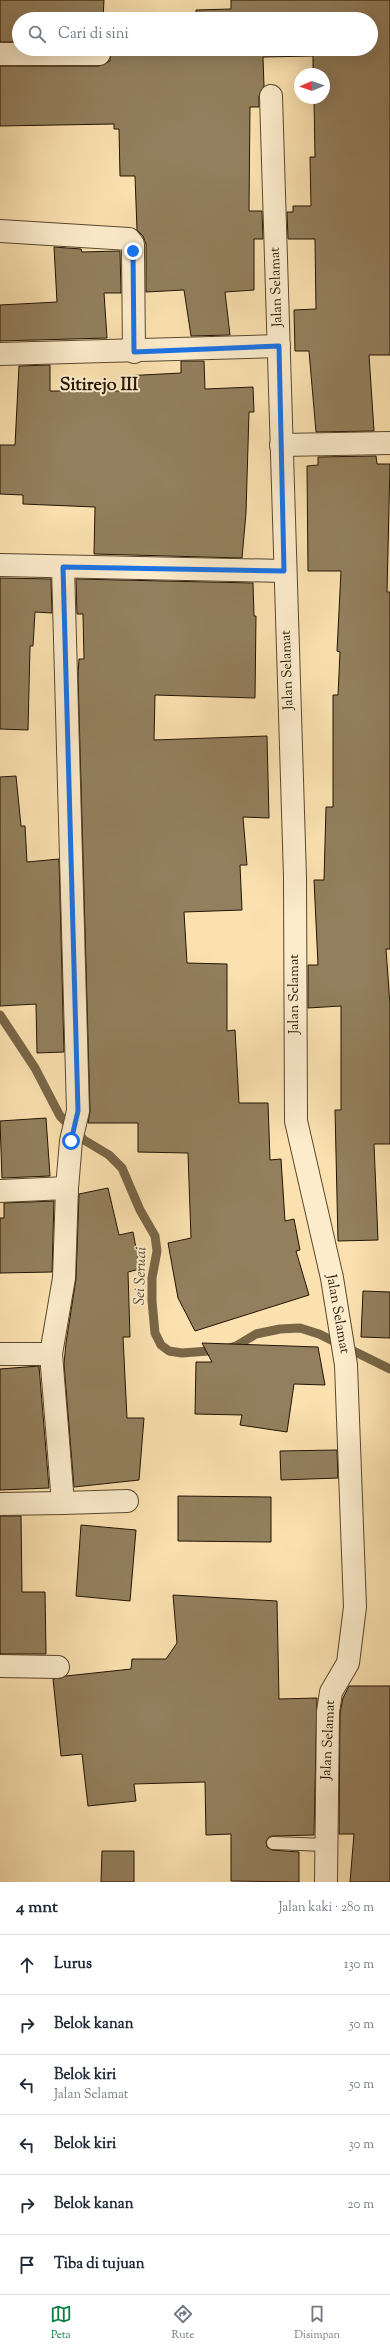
<!DOCTYPE html>
<html lang="id">
<head>
<meta charset="utf-8">
<style>
  :root { --surface:#fff; --page:#f2f2f3; --text:#1f2937; --muted:#747a83; --line:#e0e1e3; --accent:#0b8043 }
  body { margin:0; font-family:"Sorts Mill Goudy",serif; background:var(--page); color:var(--text) }
  .compass { position:absolute; left:294px; top:68px; width:36px; height:36px; border-radius:50%; background:var(--surface); box-shadow:0 4px 16px #0002; rotate:268deg }
  .stop { position:absolute; width:12px; height:12px; margin:-9px; border:3px solid #1a73e8; border-radius:50%; background:#fff }
  .stop.end { background:#1a73e8; border-color:#fff; box-shadow:0 1px 4px #0008 }
  .list { margin:0; padding:0; list-style:none }
  h2 { display:flex; justify-content:space-between; align-items:center; height:52px; margin:0; padding:0 16px; font-size:17px }
  h2 small { font-size:13px; font-weight:400; color:var(--muted) }
  .list li { display:grid; grid-template-columns:26px 1fr auto; gap:12px; align-items:center; box-sizing:border-box; height:60px; padding:0 16px; border-top:1px solid var(--line) }
  .list b { display:block; font-size:15px; white-space:nowrap }
  .list p { margin:0; font-size:13px; white-space:nowrap; color:var(--muted) }
  .list em { font-size:13px; font-style:normal; color:var(--muted) }
  .icon { flex:none; width:22px; height:22px; fill:none; stroke:currentColor; stroke-width:2; stroke-linecap:round; stroke-linejoin:round }
  .map { position:relative; flex:none; width:390px; height:1882px; overflow:hidden }
  .search { position:absolute; background:var(--surface); box-shadow:0 4px 16px #0002; left:12px; right:12px; top:12px; height:44px; display:flex; align-items:center; gap:10px; box-sizing:border-box; padding:0 14px; border-radius:22px; color:var(--muted); font-size:15px }
  .sheet { height:412px; background:var(--surface) }
  nav { display:flex; justify-content:space-around; align-items:center; box-sizing:border-box; height:56px; border-top:1px solid var(--line); background:var(--surface); font-size:11px; color:var(--muted) }
  nav a { display:grid; justify-items:center; gap:2px }
  nav .on { color:var(--accent) }
  .map>svg:first-child { display:block }
</style>
</head>
<body>
<div class="map">
<svg width="390" height="1882" viewBox="0 0 390 1882">
  <rect width="100%" height="100%" fill="#fbe1b0"/>
  <filter id="stains"><feTurbulence type="fractalNoise" baseFrequency=".005" numOctaves="4"/><feColorMatrix values="0 0 0 0 .2 0 0 0 0 .09 0 0 0 0 .02 0 0 0 .5 -.17"/></filter>
  <radialGradient id="worn" r=".72"><stop offset=".6" stop-color="#630" stop-opacity="0"/><stop offset="1" stop-color="#630" stop-opacity=".3"/></radialGradient>
  <g fill="none" stroke-linecap="round" stroke-linejoin="round">
    <polyline stroke="#796647" stroke-width="9" points="0,1015 35,1068 60,1116 84,1140 109,1155 122,1168 140,1210 155,1236 157,1251 152,1278 152,1301 155,1333 161,1345 169,1351 182,1353 222,1350 236,1346 256,1334 280,1329 300,1328 319,1334 390,1369"/>
  </g>
  <g fill="#937f5d" stroke="#231503">
    <polygon points="0,0 104,0 103,19 19,19 19,42 0,42"/>
    <polygon points="231,0 390,0 390,355 369,355 374,431 316,432 309,351 295,351 294,310 316,309 315,239 288,239 287,212 293,212 293,206 311,206 310,157 315,157 314,98 324,98 324,74 313,74 313,56 263,57 264,86 259,96 259,107 250,107 249,211 262,211 263,239 254,239 254,290 225,292 230,335 191,336 184,290 146,292 146,244 143,236 137,230 135,176 120,176 119,129 114,129 114,124 0,126 0,66 99,66 110,61 110,49 137,49 137,54 198,51 198,49 371,49 371,19 196,19 196,10 231,9"/>
    <polygon points="54,247 81,249 82,252 120,251 121,293 104,293 107,338 0,341 0,305 57,302"/>
    <polygon points="181,361 204,361 205,389 253,387 254,412 249,412 246,513 242,558 94,554 95,507 23,504 23,495 0,494 0,445 15,445 19,366 50,365 50,391 124,391 123,376 181,373"/>
    <polygon points="376,456 377,464 390,464 387,592 390,592 390,949 386,949 390,1005 390,1144 374,1144 378,1240 338,1241 335,1110 341,1110 341,1006 308,1008 308,965 318,965 314,880 324,880 326,807 333,807 333,695 338,695 340,652 337,651 341,571 308,571 307,466 318,465 318,457"/>
    <polygon points="0,578 51,579 52,613 35,612 33,646 30,646 28,730 0,729"/>
    <polygon points="76,579 253,583 254,616 256,616 255,698 155,695 154,740 267,736 269,818 243,817 247,865 240,865 242,910 184,912 187,963 227,964 227,1031 235,1030 239,1103 268,1103 270,1160 281,1159 285,1221 294,1219 300,1250 296,1251 309,1295 195,1331 178,1298 168,1243 191,1238 188,1153 138,1152 138,1123 88,1123 90,1111 78,675 79,659 84,659 83,614 77,614"/>
    <polygon points="16,776 21,826 25,826 27,862 59,859 64,1052 37,1053 36,1004 0,1006 0,777"/>
    <polygon points="46,1118 50,1176 2,1178 0,1121"/>
    <polygon points="108,1188 119,1235 133,1232 140,1269 128,1272 130,1337 123,1337 127,1418 144,1418 139,1480 74,1487 64,1364 66,1343 76,1279 79,1194"/>
    <polygon points="54,1201 52,1272 0,1273 0,1218 4,1218 4,1203"/>
    <polygon points="363,1291 390,1292 390,1338 361,1337"/>
    <polygon points="202,1343 318,1347 325,1385 294,1384 287,1432 240,1425 242,1415 195,1414 196,1362 212,1362"/>
    <polygon points="39,1366 49,1488 0,1490 0,1369"/>
    <polygon points="337,1450 338,1478 281,1480 280,1451"/>
    <polygon points="178,1496 271,1497 271,1542 178,1541"/>
    <polygon points="0,1516 21,1516 22,1592 45,1592 46,1654 0,1654"/>
    <polygon points="81,1525 136,1530 130,1601 76,1596"/>
    <polygon points="173,1595 277,1601 279,1699 317,1698 314,1835 273,1836 269,1837 266,1842 267,1847 272,1850 299,1852 299,1882 231,1881 231,1834 206,1835 205,1782 134,1784 136,1801 88,1806 82,1754 61,1756 53,1679 66,1676 131,1669 132,1659 166,1659 177,1643"/>
    <polygon points="349,1686 390,1686 390,1882 350,1882 354,1834 339,1834 340,1713 343,1698"/>
    <polygon points="102,1851 134,1851 134,1882 101,1882"/>
  </g>
  <g fill="none" stroke-linecap="round" stroke-linejoin="round">
    <g stroke="#59482e" stroke-width="14">
      <polyline id="service" points="273,1843 326,1845"/>
    </g>
    <g stroke="#59482e" stroke-width="24">
      <g id="minor">
        <polyline points="0,54 99,54"/>
        <polyline points="271,96 295,877 296,1121 332,1278 346,1365 355,1607 348,1663 331,1692 328,1712 326,1882"/>
        <polyline points="0,231 129,239 133,244 133,251 134,352"/>
        <polyline points="0,354 279,346"/>
        <polyline points="281,445 390,443"/>
        <polyline points="0,565 284,571"/>
        <polyline points="0,1191 67,1188"/>
        <polyline points="0,1354 51,1354"/>
        <polyline points="63,1503 127,1501"/>
        <polyline points="0,1504 63,1503 51,1354 64,1278 67,1188 71,1141 78,1111 63,567"/>
        <polyline points="0,1666 58,1667"/>
      </g>
    </g>
    <use href="#service" stroke="#fceccc" stroke-width="12"/>
    <use href="#minor" stroke="#fceccc" stroke-width="22"/>
  </g>
  <g fill="none" stroke-linecap="round" stroke-linejoin="round">
    <polyline stroke="#1a73e8" stroke-width="5" points="71,1141 78,1111 63,567 284,571 279,346 134,352 133,251"/>
  </g>
  <g text-anchor="middle" dominant-baseline="central" stroke-width="4" stroke-linejoin="round" paint-order="stroke">
    <g font-size="14" fill="#231503" stroke="#fceccc">
      <text transform="translate(277 287) rotate(-92)">Jalan Selamat</text>
      <text transform="translate(288 670) rotate(-92)">Jalan Selamat</text>
      <text transform="translate(295 994) rotate(-90)">Jalan Selamat</text>
      <text transform="translate(337 1314) rotate(80)">Jalan Selamat</text>
      <text transform="translate(329 1740) rotate(-87)">Jalan Selamat</text>
    </g>
    <g font-size="15" font-style="italic" fill="#5c4b31" stroke="#fceccc">
      <text transform="translate(141 1276) rotate(-88)">Sei Seruai</text>
    </g>
    <g font-size="18" font-weight="bold" fill="#231503" stroke="#fceccc">
      <text x="99" y="386">Sitirejo III</text>
    </g>
  </g>
  <rect width="100%" height="100%" filter="url(#stains)"/>
  <rect width="100%" height="100%" fill="url(#worn)"/>
</svg>
<svg class="compass" viewBox="-18 -18 36 36"><path d="M0-13l5 13h-10z" fill="#e53935"/><path d="M0 13l5-13h-10z" fill="#747a83"/></svg>
<div class="stop" style="left:71px;top:1141px"></div>
<div class="stop end" style="left:133px;top:251px"></div>
<div class="search"><svg class="icon" aria-label="search" viewBox="0 0 24 24"><circle cx="10" cy="10" r="6"/><path d="M15 15l6 6"/></svg>Cari di sini</div>
</div>
<section class="sheet">
<h2>4 mnt<small>Jalan kaki · 280 m</small></h2>
<ul class="list">
<li><svg class="icon" aria-label="ahead" viewBox="0 0 24 24"><path d="M12 20V5M6 11l6-6 6 6"/></svg><div><b>Lurus</b></div><em>130 m</em></li>
<li><svg class="icon" aria-label="right" viewBox="0 0 24 24"><path d="M7 20v-9h11M14 6l5 5-5 5"/></svg><div><b>Belok kanan</b></div><em>50 m</em></li>
<li><svg class="icon" aria-label="left" viewBox="0 0 24 24"><path d="M17 20v-9H6M10 6l-5 5 5 5"/></svg><div><b>Belok kiri</b><p>Jalan Selamat</p></div><em>50 m</em></li>
<li><svg class="icon" aria-label="left" viewBox="0 0 24 24"><path d="M17 20v-9H6M10 6l-5 5 5 5"/></svg><div><b>Belok kiri</b></div><em>30 m</em></li>
<li><svg class="icon" aria-label="right" viewBox="0 0 24 24"><path d="M7 20v-9h11M14 6l5 5-5 5"/></svg><div><b>Belok kanan</b></div><em>20 m</em></li>
<li><svg class="icon" aria-label="arrive" viewBox="0 0 24 24"><path d="M6 21V4h12l-3 4 3 4H6"/></svg><div><b>Tiba di tujuan</b></div></li>
</ul>
</section>
<nav>
<a class="on"><svg class="icon" aria-label="map" viewBox="0 0 24 24"><path d="M3 6l6-2 6 2 6-2v14l-6 2-6-2-6 2zM9 4v14M15 6v14"/></svg>Peta</a>
<a><svg class="icon" aria-label="directions" viewBox="0 0 24 24"><path d="M12 3l9 9-9 9-9-9zM9 14v-3h6M13 9l2 2-2 2"/></svg>Rute</a>
<a><svg class="icon" aria-label="saved" viewBox="0 0 24 24"><path d="M7 4h10v16l-5-4-5 4z"/></svg>Disimpan</a>
</nav>
</body>
</html>
